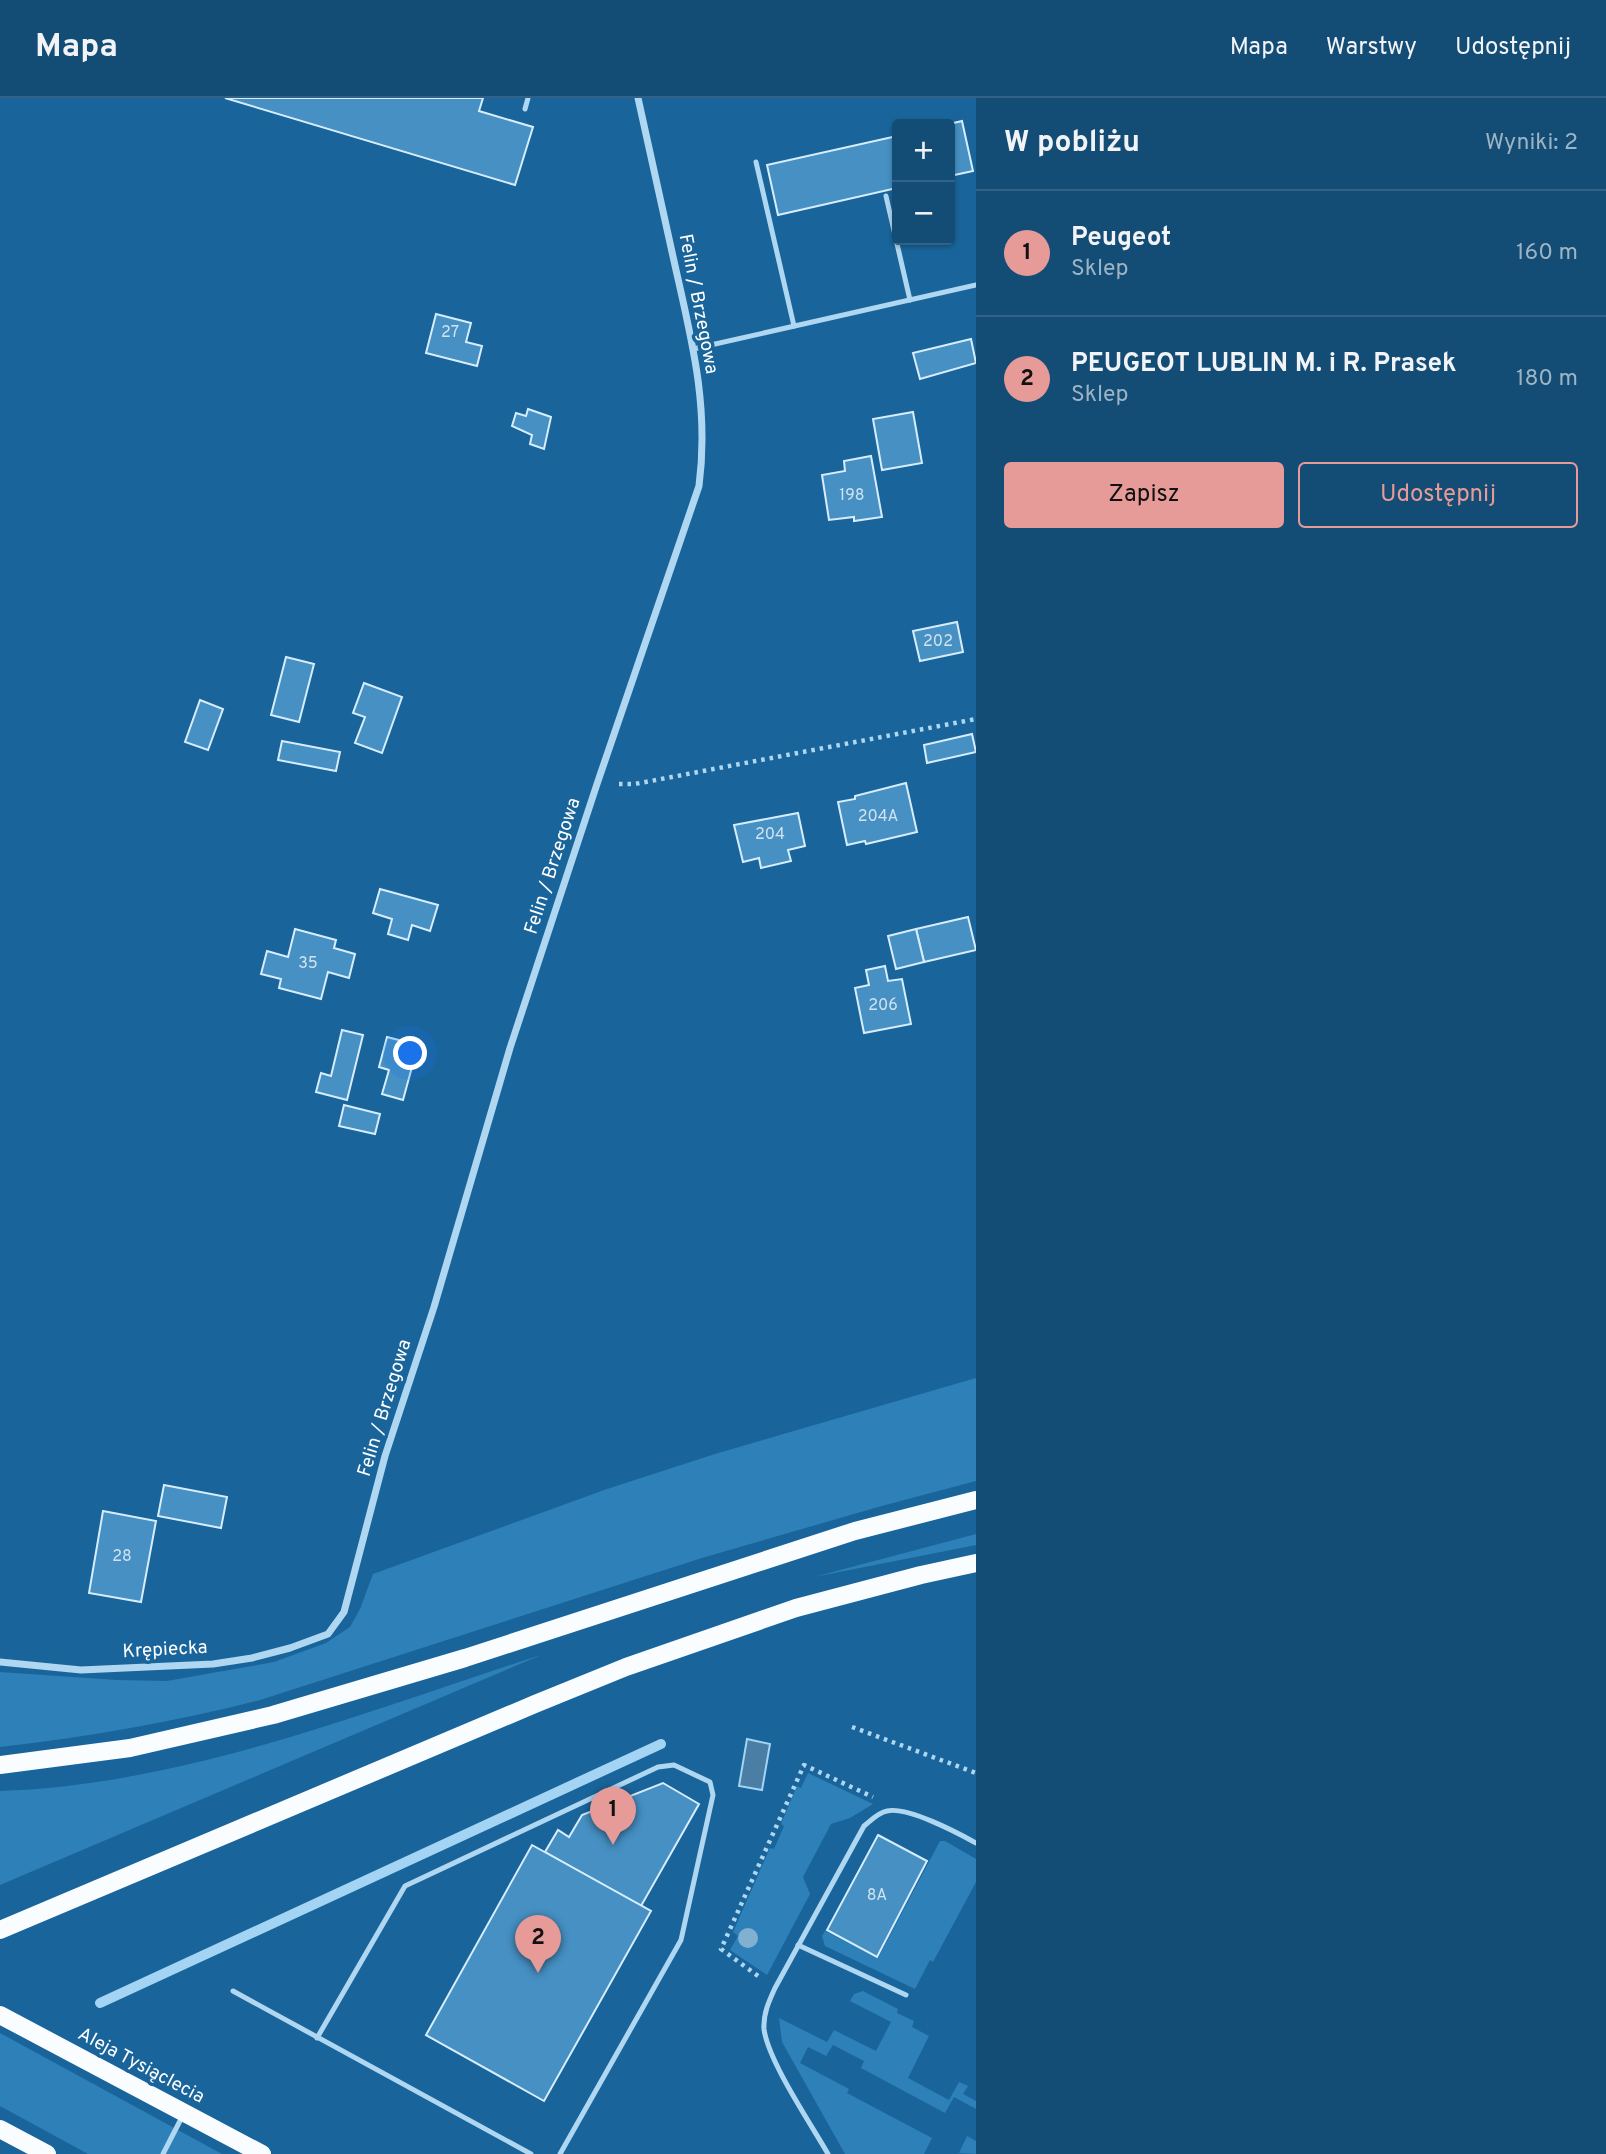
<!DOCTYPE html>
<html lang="pl">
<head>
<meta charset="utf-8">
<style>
  :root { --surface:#134c74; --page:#1c5379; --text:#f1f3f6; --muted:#9db4c5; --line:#326386; --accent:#e69b98 }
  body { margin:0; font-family:Overpass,sans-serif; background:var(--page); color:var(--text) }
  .controls { position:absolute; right:21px; top:21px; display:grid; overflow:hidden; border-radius:7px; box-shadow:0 2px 5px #0004 }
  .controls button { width:63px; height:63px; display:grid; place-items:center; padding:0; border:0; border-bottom:2px solid var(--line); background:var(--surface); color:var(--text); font:35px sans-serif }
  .you { position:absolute; left:411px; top:956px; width:24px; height:24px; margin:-18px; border:5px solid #fff; border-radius:50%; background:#1a73e8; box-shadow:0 0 0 10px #1a73e833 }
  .badge { display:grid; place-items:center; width:46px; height:46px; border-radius:50%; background:var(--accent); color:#111; font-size:23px; font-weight:700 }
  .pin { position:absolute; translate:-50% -58px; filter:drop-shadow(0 2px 4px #0008) }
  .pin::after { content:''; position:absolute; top:37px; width:24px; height:21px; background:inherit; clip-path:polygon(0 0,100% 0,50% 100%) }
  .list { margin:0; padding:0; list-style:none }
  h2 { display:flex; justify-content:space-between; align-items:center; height:91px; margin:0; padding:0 28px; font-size:30px }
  h2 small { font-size:23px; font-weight:400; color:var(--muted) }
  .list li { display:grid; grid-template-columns:46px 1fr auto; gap:21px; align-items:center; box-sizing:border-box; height:126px; padding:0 28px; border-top:2px solid var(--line) }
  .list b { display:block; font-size:26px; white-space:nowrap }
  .list p { margin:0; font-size:23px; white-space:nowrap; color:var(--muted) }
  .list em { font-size:23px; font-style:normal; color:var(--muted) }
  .actions { display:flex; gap:14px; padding:21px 28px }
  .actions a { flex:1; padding:16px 0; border:2px solid var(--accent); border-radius:7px; text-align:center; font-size:24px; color:var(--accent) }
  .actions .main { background:var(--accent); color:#111 }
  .map { position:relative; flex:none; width:976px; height:2056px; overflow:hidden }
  header { display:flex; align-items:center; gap:42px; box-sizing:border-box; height:98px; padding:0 35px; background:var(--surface); border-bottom:2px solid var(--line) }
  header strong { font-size:33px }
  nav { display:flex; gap:38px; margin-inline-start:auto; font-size:24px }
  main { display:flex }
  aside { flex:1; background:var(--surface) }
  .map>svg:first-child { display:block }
</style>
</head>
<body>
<header>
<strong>Mapa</strong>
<nav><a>Mapa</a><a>Warstwy</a><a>Udostępnij</a></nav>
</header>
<main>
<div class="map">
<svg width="976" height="2056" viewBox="0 0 976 2056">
  <rect width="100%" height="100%" fill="#19659b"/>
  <g fill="#2d80b8">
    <path d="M 976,1280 L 976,1383 L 878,1409 L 702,1460 L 260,1602 C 175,1624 88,1639 0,1649 L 0,1574 L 117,1582 L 167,1583 L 274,1564 L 326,1545 L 350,1529 L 360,1511 L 373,1476 L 607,1391 L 715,1356 Z"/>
    <polygon points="976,1436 976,1447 814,1479"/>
    <path d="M 541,1557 L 0,1787 L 0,1693 C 185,1687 367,1613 541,1557 Z"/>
    <polygon points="808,1675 873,1706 850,1720 831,1726 803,1779 810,1796 767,1877 730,1852 738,1838 733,1834 770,1750 774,1751 784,1728 781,1726 797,1688 801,1690"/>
    <polygon points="940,1743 945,1743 976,1761 976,1784 933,1864 930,1862 915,1891 825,1848 822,1838 825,1833 878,1860"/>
    <polygon points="863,1893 898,1911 897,1915 914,1923 912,1929 929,1938 908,1980 949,2002 959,1984 968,1988 963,1996 976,2003 976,2011 954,1999 945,2015 861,1970 864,1963 833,1947 826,1958 808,1949 800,1965 849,1991 847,1995 932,2040 924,2056 845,2056 782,1944 779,1920 827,1944 834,1932 876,1953 891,1924 850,1903 854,1896"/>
    <polygon points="0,1935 222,2056 88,2056 0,2008"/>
    <polygon points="967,2038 976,2043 976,2056 959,2055"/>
  </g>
  <polygon fill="#4b7ea4" stroke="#a3d4f4" stroke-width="2" points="747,1641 770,1646 762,1692 739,1688"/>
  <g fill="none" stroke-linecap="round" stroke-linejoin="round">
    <polyline stroke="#a3d4f4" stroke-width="10" points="100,1905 661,1646"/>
  </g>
  <g fill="#4690c3" stroke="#d7edfc" stroke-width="2">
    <polygon points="225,0 483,0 479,13 533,29 515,87"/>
    <polygon points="962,23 973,73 950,78 949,26"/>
    <polygon points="897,38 897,90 778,117 767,67"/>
    <polygon points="436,216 471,225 466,244 482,248 477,268 426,255"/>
    <polygon points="971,241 976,265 920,281 913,255"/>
    <polygon points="528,311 551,319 544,351 530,346 532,337 512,328 516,315 526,318"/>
    <polygon points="913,314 922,365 882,372 873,321"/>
    <polygon points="871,358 882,419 854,423 854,419 829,422 822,377 845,373 844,363"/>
    <polygon points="957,524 963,554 920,563 913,533"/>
    <polygon points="286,559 314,566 299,624 271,617"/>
    <polygon points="364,585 402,599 382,655 355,645 365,619 353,615"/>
    <polygon points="200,602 223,611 208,652 185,644"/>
    <polygon points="972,636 976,654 927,665 924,647"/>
    <polygon points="282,643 340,654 336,673 278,662"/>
    <polygon points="906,685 917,734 866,746 865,743 847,747 838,704 855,701 855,698"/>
    <polygon points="798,715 805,748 788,752 791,763 761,770 759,760 743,764 734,727"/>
    <polygon points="380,791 438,807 430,833 412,827 408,842 388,836 392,821 373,815"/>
    <polygon points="968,819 976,852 924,864 916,831"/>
    <polygon points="295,831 336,842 334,850 355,856 349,880 328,874 321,901 279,890 281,881 261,876 267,853 288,859"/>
    <polygon points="916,831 924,864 896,871 888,838"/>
    <polygon points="885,868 888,883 902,881 911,926 864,935 855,890 869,887 866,872"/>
    <polygon points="342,932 363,937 347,1002 316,994 321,975 331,978"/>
    <polygon points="387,939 418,947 403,1002 382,996 389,972 379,969"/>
    <polygon points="344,1007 380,1016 375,1036 339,1028"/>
    <polygon points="164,1387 227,1399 221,1430 158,1418"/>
    <polygon points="103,1413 156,1423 141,1504 89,1495"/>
    <polygon points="663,1685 699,1706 641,1808 545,1754 558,1732 569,1739 582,1717"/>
    <polygon points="878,1737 927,1763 877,1859 827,1832"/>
    <polygon points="532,1747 651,1813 544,2003 426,1937"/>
  </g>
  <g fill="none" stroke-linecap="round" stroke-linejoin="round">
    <g stroke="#b0d7f1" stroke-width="4.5" stroke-dasharray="3.5 5" stroke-linecap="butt">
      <polyline points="619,686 635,686 976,621"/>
      <polyline points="852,1629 976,1675"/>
      <polyline points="758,1878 721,1851 804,1667 873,1699"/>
    </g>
    <g stroke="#b0d7f1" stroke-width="5">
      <polyline points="525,11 528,0"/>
      <polyline points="756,64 794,228"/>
      <polyline points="886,98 910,202"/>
      <polyline points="693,251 976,187"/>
      <polyline points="798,1847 906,1897"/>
      <polyline points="233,1893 531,2056"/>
      <polyline points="317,1940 405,1788 658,1669 674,1667 710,1684 713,1697 681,1842 560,2056"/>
      <polyline points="163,2056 182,2019"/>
      <path d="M 828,2056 C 811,2026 768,1963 764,1931 C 763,1916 769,1903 775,1890 L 864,1728 C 870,1723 879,1714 887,1713 C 907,1708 958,1735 976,1745"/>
    </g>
    <path stroke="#b0d7f1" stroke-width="7" d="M 0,1564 L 81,1572 L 213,1566 L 252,1560 L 290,1550 L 328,1536 L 344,1514 L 385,1358 L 434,1209 L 510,950 L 597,686 L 699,388 C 709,311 693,247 676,172 C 663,115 651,57 638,0"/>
    <g stroke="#fafdff" stroke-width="18">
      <polyline points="0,1667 130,1650 273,1617 465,1560 855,1433 976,1402"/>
      <polyline points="0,1832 535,1606 626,1569 796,1510 921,1477 976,1465"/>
      <polyline points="0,1917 262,2056"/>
      <polyline points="0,2031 47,2056"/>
    </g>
  </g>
  <circle fill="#82b0d0" cx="748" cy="1840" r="10"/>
  <g text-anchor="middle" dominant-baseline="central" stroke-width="7" stroke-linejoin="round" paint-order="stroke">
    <g font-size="16" fill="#d1e3f0">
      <text x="450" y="235">27</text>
      <text x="852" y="398">198</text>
      <text x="938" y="544">202</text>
      <text x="878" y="719">204A</text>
      <text x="770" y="737">204</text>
      <text x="308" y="866">35</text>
      <text x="883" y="908">206</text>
      <text x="122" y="1459">28</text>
      <text x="877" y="1798">8A</text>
    </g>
    <g font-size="19" fill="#fff" stroke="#19659b">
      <text transform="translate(698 206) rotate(79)">Felin / Brzegowa</text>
      <text transform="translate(553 768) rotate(-72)">Felin / Brzegowa</text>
      <text transform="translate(385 1310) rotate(-73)">Felin / Brzegowa</text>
      <text transform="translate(165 1552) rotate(-3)">Krępiecka</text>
      <text transform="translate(141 1968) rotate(28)">Aleja Tysiąclecia</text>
    </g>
  </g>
</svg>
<div class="controls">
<button>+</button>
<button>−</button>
</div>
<div class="you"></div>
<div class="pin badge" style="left:613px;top:1747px">1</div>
<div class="pin badge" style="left:538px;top:1875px">2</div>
</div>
<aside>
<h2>W pobliżu<small>Wyniki: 2</small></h2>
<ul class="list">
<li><span class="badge">1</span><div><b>Peugeot</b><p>Sklep</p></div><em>160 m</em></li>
<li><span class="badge">2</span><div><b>PEUGEOT LUBLIN M. i R. Prasek</b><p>Sklep</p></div><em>180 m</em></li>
</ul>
<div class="actions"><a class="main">Zapisz</a><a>Udostępnij</a></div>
</aside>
</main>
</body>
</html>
